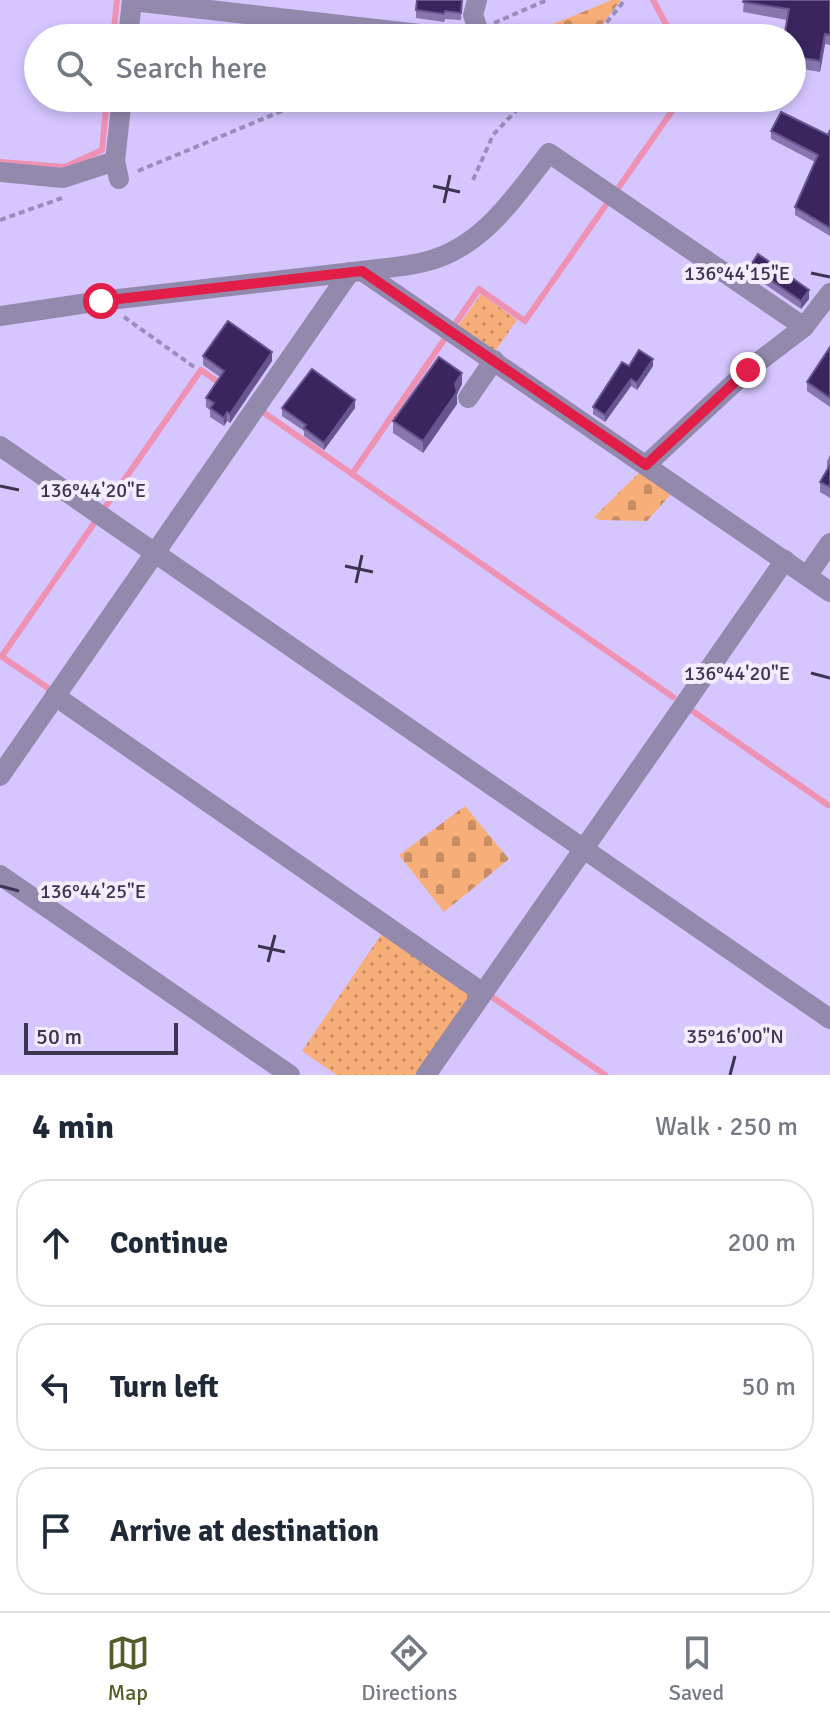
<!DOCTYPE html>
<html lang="en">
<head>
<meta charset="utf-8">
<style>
  :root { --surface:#fff; --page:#f2f2f3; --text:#1f2937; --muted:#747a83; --line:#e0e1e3; --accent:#545c2b }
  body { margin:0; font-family:Signika,sans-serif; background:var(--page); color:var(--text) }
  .scale { position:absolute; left:24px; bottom:20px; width:154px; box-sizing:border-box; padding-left:8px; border:4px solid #3c3450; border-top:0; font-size:22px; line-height:28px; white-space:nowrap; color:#3c3450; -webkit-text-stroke:6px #f2eefd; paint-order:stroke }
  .stop { position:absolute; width:24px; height:24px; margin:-18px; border:6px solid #e11d48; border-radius:50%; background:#fff }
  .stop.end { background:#e11d48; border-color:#fff; box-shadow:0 2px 8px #0008 }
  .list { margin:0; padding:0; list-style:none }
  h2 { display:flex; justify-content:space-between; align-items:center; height:104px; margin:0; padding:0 32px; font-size:34px }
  h2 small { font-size:26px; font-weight:400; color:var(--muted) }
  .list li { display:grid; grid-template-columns:52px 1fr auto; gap:24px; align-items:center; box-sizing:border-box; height:128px; margin:0 16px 16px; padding:0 16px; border:2px solid var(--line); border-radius:32px }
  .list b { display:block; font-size:30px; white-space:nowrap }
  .list em { font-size:26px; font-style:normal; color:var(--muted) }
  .icon { flex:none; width:44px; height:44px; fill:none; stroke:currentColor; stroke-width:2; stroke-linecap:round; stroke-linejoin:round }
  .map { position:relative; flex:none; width:830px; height:1075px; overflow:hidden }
  .search { position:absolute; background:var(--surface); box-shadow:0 4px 12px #0003; left:24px; right:24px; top:24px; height:88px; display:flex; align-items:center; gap:20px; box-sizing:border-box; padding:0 28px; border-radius:44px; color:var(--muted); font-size:30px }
  .sheet { height:536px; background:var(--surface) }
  nav { display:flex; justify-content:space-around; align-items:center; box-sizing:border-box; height:112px; border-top:2px solid var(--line); background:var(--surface); font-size:22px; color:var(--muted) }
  nav a { display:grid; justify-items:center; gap:4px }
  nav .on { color:var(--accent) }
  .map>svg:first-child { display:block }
</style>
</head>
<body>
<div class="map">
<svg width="830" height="1075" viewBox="0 0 830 1075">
  <defs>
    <pattern id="green-dots" width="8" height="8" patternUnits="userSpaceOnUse" patternTransform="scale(2)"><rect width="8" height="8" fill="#f8ae78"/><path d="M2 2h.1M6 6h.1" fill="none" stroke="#ca8e65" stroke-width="1.8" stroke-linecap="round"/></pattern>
    <pattern id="cemetery-stones" width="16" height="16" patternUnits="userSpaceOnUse" patternTransform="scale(2)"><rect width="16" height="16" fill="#f8ae78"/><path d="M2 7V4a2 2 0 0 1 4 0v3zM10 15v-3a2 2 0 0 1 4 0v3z" fill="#ca8e65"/></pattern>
  </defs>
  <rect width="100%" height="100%" fill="#d5c6ff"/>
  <g fill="url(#green-dots)">
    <polygon points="481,294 517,320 493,354 457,328"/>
    <polygon points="385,929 475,992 418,1075 337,1075 302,1051"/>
  </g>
  <g fill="url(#cemetery-stones)">
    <polygon points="612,0 621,0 592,38 519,38"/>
    <polygon points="642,470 673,492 647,521 599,520 594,517"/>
    <polygon points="465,806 509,859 444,912 399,855"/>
  </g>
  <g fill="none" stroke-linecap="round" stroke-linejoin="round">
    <g stroke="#ef91b3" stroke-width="6">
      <polyline points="653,0 666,24 679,38"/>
      <polyline points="113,38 117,0"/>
      <polyline points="0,162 65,167 102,150 107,98"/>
      <polyline points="617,190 681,98"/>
      <polyline points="455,324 479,289 525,321 608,202"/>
      <polyline points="263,412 673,697"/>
      <polyline points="352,474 446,337"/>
      <polyline points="106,506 201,370 224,386"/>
      <polyline points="1,656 51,690"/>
      <polyline points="2,656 95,522"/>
      <polyline points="691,710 828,805"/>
      <polyline points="492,997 605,1075"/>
    </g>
    <g stroke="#9a8dbb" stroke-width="4" stroke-dasharray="6 4" stroke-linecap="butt">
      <polyline points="494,23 547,0"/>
      <polyline points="594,38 625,0"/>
      <polyline points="138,171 313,98"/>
      <polyline points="473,180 493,135 528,98"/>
      <polyline points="0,220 62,198"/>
      <polyline points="124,317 197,369"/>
    </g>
    <g stroke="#9289ad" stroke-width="20">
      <polyline points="477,0 473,15 478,29"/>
      <polyline points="132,1 420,34 428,38"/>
      <polyline points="128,38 132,0"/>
      <polyline points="0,172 63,178 115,161"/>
      <polyline points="119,179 115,161 122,98"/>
      <path d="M 362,271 C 383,268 404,267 424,262 C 482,249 515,196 549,153 L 804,327"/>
      <polyline points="0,316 101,301 362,271 830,592"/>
      <polyline points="468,398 494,360"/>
      <polyline points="0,446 830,1019"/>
      <polyline points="646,465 748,370 804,327 830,293"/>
      <polyline points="807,576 830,543"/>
      <polyline points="55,696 483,993"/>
      <polyline points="0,776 350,272"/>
      <polyline points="0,875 290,1075"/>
      <polyline points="426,1075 785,560"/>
    </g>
  </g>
  <g fill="#8876af">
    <polygon points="462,0 461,20 445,19 444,22 416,18 416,10"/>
    <polygon points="744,0 830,0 830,45 825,44 820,72 792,67 792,38 787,20 743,12"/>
    <polygon points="830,130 830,236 795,215 795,207 815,162 771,139 771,131 828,135"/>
    <polygon points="750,266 809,299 801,309 750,274"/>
    <polygon points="830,347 830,407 807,391 807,382"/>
    <polygon points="203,356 272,361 230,423 227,421 224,426 210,417 210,410 206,407 206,398 220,377 203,365"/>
    <polygon points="629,366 653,366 637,390 631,386 605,422 593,414 593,407"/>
    <polygon points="462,384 457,394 457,404 423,453 393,433 393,421"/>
    <polygon points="282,408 355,408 324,450 304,436 304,431 282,416"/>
    <polygon points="830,455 830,498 820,492 820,482 827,471 827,461"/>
  </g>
  <g fill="#68558f">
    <polygon points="825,34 825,44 820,72 820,61"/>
    <polygon points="809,290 809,299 801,309 801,301"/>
    <polygon points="272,352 272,361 230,423 230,414"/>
    <polygon points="653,359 653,366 637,390 637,383"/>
    <polygon points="462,373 462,384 457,394 457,404 423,453 423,441"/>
    <polygon points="631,379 631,386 605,422 605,415"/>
    <polygon points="355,400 355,408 324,450 324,443"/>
    <polygon points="227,412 227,421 224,426 224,418"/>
  </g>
  <g fill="#3a255f" stroke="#68558f" stroke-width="2">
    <polygon points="417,0 462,0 461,13 445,11 444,14 416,10"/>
    <polygon points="744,0 830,0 830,35 825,34 820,61 792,56 792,38 784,38 789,9 743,2"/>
    <polygon points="781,112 828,135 830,130 830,228 795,207 818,155 771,131"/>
    <polygon points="758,254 809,290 801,301 750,266"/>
    <polygon points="228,321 272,352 230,414 227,412 224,418 210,408 214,403 206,398 224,371 203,356"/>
    <polygon points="830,347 830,398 807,382"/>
    <polygon points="639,350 653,359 637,383 631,379 605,415 593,407 622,362 629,366"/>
    <polygon points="439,357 462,373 455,384 457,392 423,441 393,421"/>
    <polygon points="312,369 355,400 324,443 304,428 306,425 282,408"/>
    <polygon points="830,465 830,487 820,482"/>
  </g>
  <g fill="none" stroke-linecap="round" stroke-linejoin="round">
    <polyline stroke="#e11d48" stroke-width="10" points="101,301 362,271 646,465 748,370"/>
  </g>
  <path fill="none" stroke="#3c3450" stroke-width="3" d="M 433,186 L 460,192M 444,203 L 450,175M 811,273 L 830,277M 0,486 L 19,490M 345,566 L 373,572M 356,583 L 362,555M 811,673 L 830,678M 0,886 L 19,891M 258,946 L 285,952M 268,962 L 275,935M 730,1075 L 735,1056"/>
  <g font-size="20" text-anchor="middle" fill="#3c3450" stroke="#f2eefd" stroke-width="8" stroke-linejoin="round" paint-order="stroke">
    <text x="737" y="280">136°44'15"E</text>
    <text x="93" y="497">136°44'20"E</text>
    <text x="737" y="680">136°44'20"E</text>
    <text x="93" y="898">136°44'25"E</text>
    <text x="735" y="1043">35°16'00"N</text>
  </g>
</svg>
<div class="scale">50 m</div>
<div class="stop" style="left:101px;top:301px"></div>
<div class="stop end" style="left:748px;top:370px"></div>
<div class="search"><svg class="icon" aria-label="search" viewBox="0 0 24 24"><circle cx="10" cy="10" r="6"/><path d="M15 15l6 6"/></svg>Search here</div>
</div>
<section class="sheet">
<h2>4 min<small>Walk · 250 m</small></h2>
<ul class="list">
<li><svg class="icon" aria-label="ahead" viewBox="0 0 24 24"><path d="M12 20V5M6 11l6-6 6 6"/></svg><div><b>Continue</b></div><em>200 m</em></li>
<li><svg class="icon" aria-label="left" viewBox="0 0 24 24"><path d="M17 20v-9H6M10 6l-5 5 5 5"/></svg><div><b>Turn left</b></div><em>50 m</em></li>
<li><svg class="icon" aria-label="arrive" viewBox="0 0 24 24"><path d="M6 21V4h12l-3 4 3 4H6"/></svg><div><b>Arrive at destination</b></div></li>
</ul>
</section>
<nav>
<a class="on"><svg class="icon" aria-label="map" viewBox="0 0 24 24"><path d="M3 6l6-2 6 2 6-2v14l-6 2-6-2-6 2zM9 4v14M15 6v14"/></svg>Map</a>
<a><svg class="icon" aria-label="directions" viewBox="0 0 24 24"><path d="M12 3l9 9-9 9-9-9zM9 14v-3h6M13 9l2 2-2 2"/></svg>Directions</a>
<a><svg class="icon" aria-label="saved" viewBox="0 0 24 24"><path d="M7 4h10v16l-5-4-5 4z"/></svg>Saved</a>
</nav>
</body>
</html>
